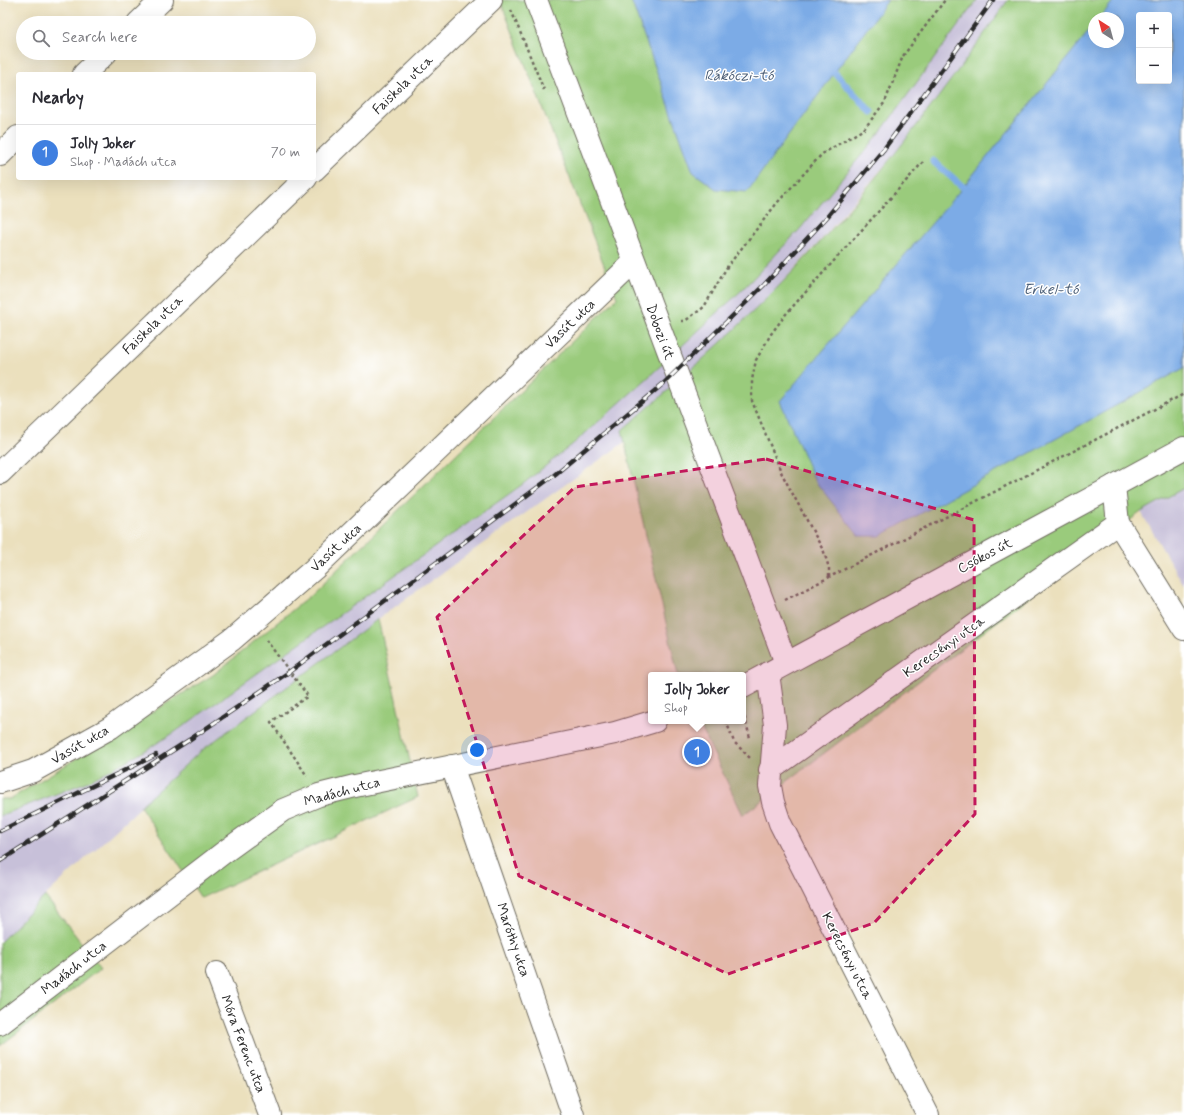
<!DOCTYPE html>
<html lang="en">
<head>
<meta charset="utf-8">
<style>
  :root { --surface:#fff; --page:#f7f7f7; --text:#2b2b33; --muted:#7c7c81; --line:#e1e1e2; --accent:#0f766e }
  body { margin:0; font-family:Mynerve,sans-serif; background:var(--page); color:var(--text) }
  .controls { position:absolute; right:12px; top:12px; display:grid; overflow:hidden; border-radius:4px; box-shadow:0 4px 16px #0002 }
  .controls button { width:36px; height:36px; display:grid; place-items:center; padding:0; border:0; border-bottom:1px solid var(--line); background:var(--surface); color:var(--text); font:20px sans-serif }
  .compass { position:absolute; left:1088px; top:12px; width:36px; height:36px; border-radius:50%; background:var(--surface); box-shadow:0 4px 16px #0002; rotate:324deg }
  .you { position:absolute; left:477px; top:750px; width:14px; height:14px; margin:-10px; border:3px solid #fff; border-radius:50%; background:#1a73e8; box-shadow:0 0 0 6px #1a73e833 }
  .badge { display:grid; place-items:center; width:26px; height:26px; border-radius:50%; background:var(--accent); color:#fff; font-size:13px; font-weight:700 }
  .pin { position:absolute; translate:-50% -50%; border:2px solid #fff; box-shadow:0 1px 4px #0006 }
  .popup { position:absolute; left:648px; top:672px; width:98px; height:52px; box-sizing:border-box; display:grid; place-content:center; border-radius:4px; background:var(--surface); filter:drop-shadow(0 1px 3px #0005); font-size:13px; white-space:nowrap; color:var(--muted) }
  .popup b { font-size:15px; color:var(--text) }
  .popup::after { content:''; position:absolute; left:50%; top:100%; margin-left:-8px; border:8px solid transparent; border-top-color:var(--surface) }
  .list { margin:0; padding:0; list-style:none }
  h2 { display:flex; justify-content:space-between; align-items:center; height:52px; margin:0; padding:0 16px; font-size:17px }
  h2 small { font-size:13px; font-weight:400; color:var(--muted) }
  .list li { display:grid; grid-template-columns:26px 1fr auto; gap:12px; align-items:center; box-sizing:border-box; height:56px; padding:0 16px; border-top:1px solid var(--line) }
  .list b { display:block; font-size:15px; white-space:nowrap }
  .list p { margin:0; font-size:13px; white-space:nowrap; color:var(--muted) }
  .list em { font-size:13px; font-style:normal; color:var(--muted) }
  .icon { flex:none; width:22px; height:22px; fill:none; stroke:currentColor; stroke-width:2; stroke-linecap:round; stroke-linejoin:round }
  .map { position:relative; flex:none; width:1184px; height:1115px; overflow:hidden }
  .search { position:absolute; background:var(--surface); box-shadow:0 4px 16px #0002; left:16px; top:16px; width:300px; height:44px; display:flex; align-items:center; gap:10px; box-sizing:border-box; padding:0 14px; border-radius:22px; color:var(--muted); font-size:15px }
  .panel { position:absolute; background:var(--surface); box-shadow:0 4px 16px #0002; left:16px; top:72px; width:300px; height:108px; border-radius:4px }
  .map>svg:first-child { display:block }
</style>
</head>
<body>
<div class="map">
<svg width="1184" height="1115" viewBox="0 0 1184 1115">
  <rect width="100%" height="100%" fill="#fff"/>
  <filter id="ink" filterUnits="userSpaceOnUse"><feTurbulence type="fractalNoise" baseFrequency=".025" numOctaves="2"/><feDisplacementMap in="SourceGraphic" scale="8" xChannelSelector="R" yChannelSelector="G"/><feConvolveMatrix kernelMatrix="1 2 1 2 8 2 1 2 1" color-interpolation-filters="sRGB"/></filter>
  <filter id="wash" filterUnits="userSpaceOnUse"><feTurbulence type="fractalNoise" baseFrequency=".012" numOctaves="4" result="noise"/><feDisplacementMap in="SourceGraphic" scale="16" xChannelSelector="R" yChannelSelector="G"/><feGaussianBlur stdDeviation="0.9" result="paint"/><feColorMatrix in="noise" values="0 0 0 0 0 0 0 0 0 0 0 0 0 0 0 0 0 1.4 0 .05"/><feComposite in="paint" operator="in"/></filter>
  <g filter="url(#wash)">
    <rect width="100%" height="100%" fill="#ebe0bd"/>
    <g fill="#c7c0d9">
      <polygon points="977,0 1008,0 971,54 901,146 821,240 774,291 698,365 623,430 626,441 378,619 201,751 45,896 0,942 0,816 89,781 136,756 175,732 523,484 641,384 741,291 800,229 879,134"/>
      <polygon points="1184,488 1184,586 1141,512"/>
    </g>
    <g fill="#9acb7b" stroke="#627b53" fill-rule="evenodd">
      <polygon points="500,0 977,0 879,134 800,229 741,291 641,384 573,444 523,484 175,732 136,756 89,781 0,816 0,799 10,799 213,675 311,595 617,298"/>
      <path d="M 1008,0 L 1184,0 L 1184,488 L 1141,512 L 743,815 L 698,721 L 743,721 L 743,675 L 678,675 L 622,430 C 674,386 725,340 774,291 C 861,203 937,102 1008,0 ZM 1139,15 L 1169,15 L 1169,81 L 1139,81 ZM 1094,18 L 1118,18 L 1118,42 L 1094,42 Z"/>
      <polygon points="378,619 418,797 201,898 140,806 201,751"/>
      <polygon points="45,896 101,968 0,1046 0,942"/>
    </g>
    <g fill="#7cabe6" stroke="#546b88" fill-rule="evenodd">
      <polygon points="631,0 888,0 747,192 716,189 693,172"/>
      <path d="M 1114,0 L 1184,0 L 1184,368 L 880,536 L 859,536 L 815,481 L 780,401 L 963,187 L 1094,25 L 1094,42 L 1118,42 L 1118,18 L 1100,18 ZM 1139,15 L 1169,15 L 1169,81 L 1139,81 Z"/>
    </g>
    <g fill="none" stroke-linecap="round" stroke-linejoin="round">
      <g stroke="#7cabe6" stroke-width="7">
        <polyline points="835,73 871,112"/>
        <polyline points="933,161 963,187"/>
      </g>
    </g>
  </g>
  <g filter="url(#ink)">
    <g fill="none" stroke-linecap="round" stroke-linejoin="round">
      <g stroke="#6e6a5e" stroke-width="24">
        <g id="minor">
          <polyline points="138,23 162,0"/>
          <polyline points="84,74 106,53"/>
          <polyline points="0,155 18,137"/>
          <polyline points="314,170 491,0"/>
          <polyline points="0,473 306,178"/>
          <polyline points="1114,486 1118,523 1184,629"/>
          <polyline points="768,673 775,725 770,786 773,802 780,823 928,1115"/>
          <polyline points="452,766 573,1115"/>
          <polyline points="770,770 1118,523"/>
          <polyline points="0,782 33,771 110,728 233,639 314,569 634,262"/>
          <polyline points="217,973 270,1115"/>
        </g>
      </g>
      <g stroke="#6e6a5e" stroke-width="24">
        <g id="secondary">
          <polyline points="536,0 786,663"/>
          <polyline points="743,687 1184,448"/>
          <polyline points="0,1024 223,853 283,810 319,795 355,786 615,733 655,721"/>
        </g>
      </g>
      <g stroke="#6e6a5e" stroke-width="2.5" stroke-dasharray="3 3" stroke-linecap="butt">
        <polyline points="511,10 544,90"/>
        <polyline points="681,321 685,321 704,307 727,267 777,203 822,154 864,129 885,102 903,56 945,0"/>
        <polyline points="829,577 829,568 824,552 782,474 752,401 752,380 756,360 771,334 786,314 923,162"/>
        <polyline points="785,600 1184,394"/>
        <polyline points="266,640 308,696 271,722 307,776"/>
        <polyline points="743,711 750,738"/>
        <polyline points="726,721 734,742 750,758"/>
      </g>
      <use href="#minor" stroke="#fff" stroke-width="22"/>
      <use href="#secondary" stroke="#fff" stroke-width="22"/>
      <g stroke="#2b2b2b" stroke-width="4.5">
        <g id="rail">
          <polyline points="0,831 156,755"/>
          <polyline points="0,861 189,740 289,672 553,476 664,383 764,285 827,217 884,149 993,0"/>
        </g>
      </g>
      <use href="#rail" stroke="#fff" stroke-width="3" stroke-dasharray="9" stroke-linecap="butt"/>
    </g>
  </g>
  <path fill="#c2185b" fill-opacity="0.2" stroke="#c2185b" stroke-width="3" stroke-dasharray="8 5" stroke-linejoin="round" d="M 766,459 L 974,520 L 975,814 L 874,923 L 728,974 L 519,876 L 437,617 L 575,487 Z"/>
  <g text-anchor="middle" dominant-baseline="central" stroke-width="3" stroke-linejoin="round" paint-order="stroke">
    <g font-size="14" fill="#2b2b2b" stroke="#fff">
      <text transform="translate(403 85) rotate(-44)">Faiskola utca</text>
      <text transform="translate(570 324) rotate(-44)">Vasút utca</text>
      <text transform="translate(153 325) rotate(-44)">Faiskola utca</text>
      <text transform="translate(660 332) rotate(70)">Dobozi út</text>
      <text transform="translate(336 548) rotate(-43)">Vasút utca</text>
      <text transform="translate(985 556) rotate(-28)">Csókos út</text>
      <text transform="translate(944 647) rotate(-35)">Kerecsényi utca</text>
      <text transform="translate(80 745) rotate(-30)">Vasút utca</text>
      <text transform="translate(342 792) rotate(-15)">Madách utca</text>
      <text transform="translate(513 940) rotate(71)">Maróthy utca</text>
      <text transform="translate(847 956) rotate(63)">Kerecsényi utca</text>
      <text transform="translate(74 968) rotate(-38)">Madách utca</text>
      <text transform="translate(243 1044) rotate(69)">Móra Ferenc utca</text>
    </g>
    <g font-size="15" font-style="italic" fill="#4b5e76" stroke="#fff">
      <text x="739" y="76">Rákóczi-tó</text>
      <text x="1051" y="290">Erkel-tó</text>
    </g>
  </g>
</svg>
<div class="controls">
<button>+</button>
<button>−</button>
</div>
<svg class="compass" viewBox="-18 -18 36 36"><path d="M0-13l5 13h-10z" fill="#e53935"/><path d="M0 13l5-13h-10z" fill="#7c7c81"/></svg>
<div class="you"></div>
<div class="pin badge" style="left:697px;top:752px;background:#3f7fe0">1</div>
<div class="popup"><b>Jolly Joker</b>Shop</div>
<div class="search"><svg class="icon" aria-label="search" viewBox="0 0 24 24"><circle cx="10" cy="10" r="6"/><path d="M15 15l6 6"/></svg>Search here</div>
<section class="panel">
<h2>Nearby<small></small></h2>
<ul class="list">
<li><span class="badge" style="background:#3f7fe0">1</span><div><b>Jolly Joker</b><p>Shop · Madách utca</p></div><em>70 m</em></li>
</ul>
</section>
</div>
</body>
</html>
